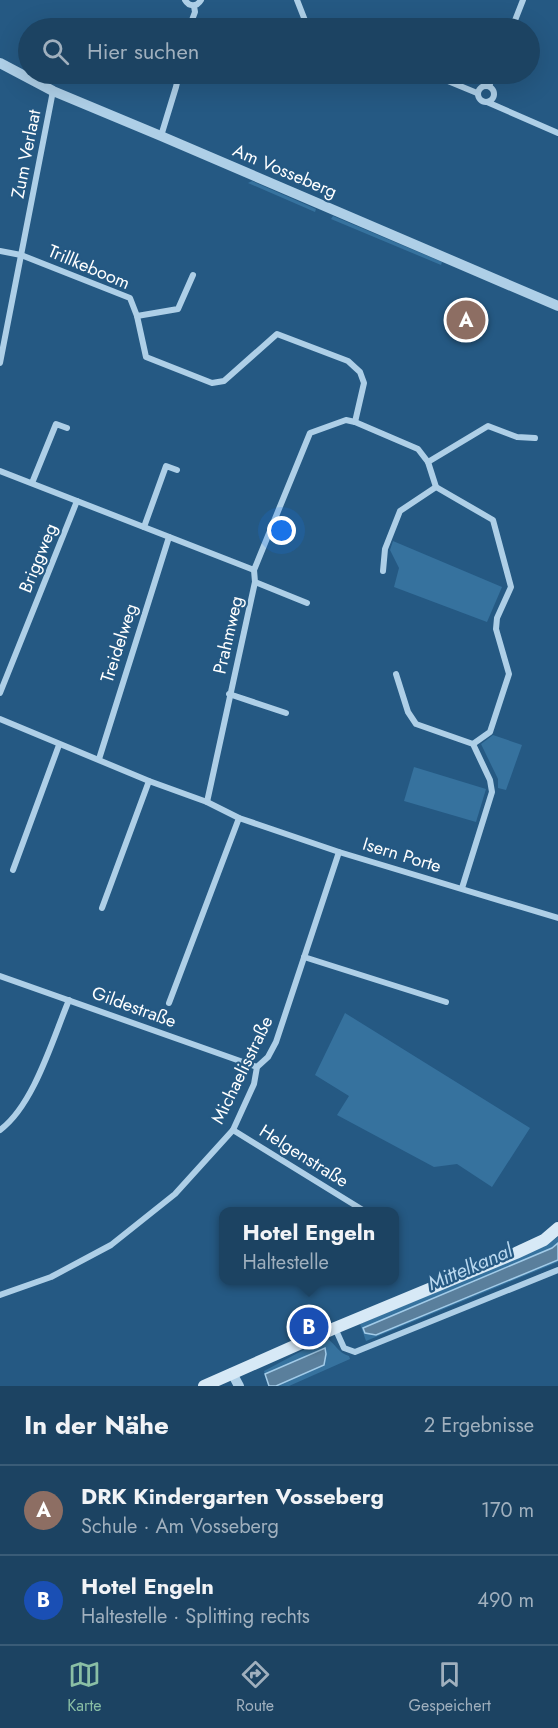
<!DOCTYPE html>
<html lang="de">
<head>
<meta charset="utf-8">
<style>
  :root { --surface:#1c4362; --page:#254a68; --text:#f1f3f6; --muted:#a0b0be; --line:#3a5c77; --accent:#8abfa5 }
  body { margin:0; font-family:Jost,sans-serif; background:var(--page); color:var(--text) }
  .you { position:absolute; left:282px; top:531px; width:21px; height:21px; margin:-15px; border:4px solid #fff; border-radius:50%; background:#1a73e8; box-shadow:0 0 0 9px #1a73e833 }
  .badge { display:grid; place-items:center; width:39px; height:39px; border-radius:50%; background:var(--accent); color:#fff; font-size:20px; font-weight:700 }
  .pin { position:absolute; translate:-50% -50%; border:3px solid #fff; box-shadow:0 2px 6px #0006 }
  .popup { position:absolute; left:219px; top:1207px; width:180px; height:78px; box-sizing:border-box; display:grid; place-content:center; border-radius:12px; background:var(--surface); filter:drop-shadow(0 2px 4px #0005); font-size:20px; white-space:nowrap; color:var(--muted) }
  .popup b { font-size:22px; color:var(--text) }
  .popup::after { content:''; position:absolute; left:50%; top:100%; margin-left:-12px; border:12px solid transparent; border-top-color:var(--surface) }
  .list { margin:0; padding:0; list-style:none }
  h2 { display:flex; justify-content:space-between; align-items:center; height:78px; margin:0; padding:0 24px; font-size:26px }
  h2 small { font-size:20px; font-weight:400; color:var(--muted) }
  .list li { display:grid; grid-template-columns:39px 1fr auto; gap:18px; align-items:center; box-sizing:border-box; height:90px; padding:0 24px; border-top:2px solid var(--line) }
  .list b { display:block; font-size:22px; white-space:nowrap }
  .list p { margin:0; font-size:20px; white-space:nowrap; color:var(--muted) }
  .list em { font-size:20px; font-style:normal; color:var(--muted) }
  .icon { flex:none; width:33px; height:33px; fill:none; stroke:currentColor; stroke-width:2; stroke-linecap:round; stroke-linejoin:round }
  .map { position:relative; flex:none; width:558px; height:1386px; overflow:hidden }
  .search { position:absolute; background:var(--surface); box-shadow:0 6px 24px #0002; left:18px; right:18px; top:18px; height:66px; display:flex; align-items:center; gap:15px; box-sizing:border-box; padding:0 21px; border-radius:33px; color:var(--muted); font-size:22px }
  .sheet { height:258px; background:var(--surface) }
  nav { display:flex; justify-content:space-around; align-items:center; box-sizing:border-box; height:84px; border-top:2px solid var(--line); background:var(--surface); font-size:16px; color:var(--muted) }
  nav a { display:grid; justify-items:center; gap:3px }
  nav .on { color:var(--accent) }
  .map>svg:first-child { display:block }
</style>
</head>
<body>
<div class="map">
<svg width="558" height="1386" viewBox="0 0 558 1386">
  <rect width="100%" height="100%" fill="#255983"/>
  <g fill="#36729e">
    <polygon points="252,181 316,209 315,212 248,183"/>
    <polygon points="333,216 442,262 441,265 331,219"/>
    <polygon points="393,541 502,587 487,622 394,587 399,568 390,550"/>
    <polygon points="493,735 522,745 506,790 498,788 498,779 481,744"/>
    <polygon points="414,767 486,789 476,822 404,801"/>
    <polygon points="345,1013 530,1128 492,1187 457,1164 434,1167 337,1115 349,1096 315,1075"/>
    <polygon points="558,1237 558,1262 366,1341 360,1324 544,1246"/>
    <path d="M 326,1338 C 335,1343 338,1353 349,1356 L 350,1359 L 289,1386 L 269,1386 L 264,1371 Z"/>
  </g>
  <g fill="#5a7f9c" stroke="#a2cbe8" stroke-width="1.5">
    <polygon points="558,1243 558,1260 376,1335 365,1333 363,1328 552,1248"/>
    <polygon points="325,1348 326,1354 324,1365 276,1386 269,1386 265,1374"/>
  </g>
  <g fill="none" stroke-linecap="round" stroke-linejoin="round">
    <g stroke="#aecfe7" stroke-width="6">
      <path d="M 185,0 C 189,7 197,7 201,0"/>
      <polyline points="297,0 308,28"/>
      <polyline points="189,28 195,12 194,6"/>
      <polyline points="512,28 523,0"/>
      <polyline points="431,74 477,93"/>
      <circle cx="486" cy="94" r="8"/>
      <polyline points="489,86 494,74"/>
      <polyline points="487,102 558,133"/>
      <polyline points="161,136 176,87 179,74"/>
      <polyline points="0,251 21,255 130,298 137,316 146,357 212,383 224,381 277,334 348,361 360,372 364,383 355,422"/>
      <polyline points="137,316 178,309 193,275"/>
      <polyline points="0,363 53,91"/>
      <polyline points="428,462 488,426 517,437 535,438"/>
      <polyline points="0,471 254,570 310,433 346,420 355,422 418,449 428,462 436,487 493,520 511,587 497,618 496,629 509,674 490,732 473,744"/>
      <polyline points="32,483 56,424 67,428"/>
      <polyline points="144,527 166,466 177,470"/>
      <polyline points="254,570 255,582 307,603"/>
      <polyline points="383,571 385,549 400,511 436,487"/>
      <polyline points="396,674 408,712 416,724 473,744 490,780 492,792 462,888"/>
      <polyline points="0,693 77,501"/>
      <polyline points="229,694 286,713"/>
      <polyline points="0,719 149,781 207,802 239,818 339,852 558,918"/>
      <polyline points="99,759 169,537"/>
      <polyline points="207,802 255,582"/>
      <polyline points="13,870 59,745"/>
      <polyline points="102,908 149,781"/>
      <polyline points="304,957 446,1002"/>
      <polyline points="0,976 257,1067"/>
      <polyline points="169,1003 239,818"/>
      <path d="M 0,1130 C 34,1105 53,1038 69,1000"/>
      <polyline points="233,1130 366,1212"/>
      <polyline points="0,1295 51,1277 111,1245 175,1194 233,1130 254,1084 257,1067 268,1057 276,1042 339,852"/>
      <polyline points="335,1328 344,1348 355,1352 558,1270"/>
    </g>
    <g stroke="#aecfe7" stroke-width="10">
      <polyline points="0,63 53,91 161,136 558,306"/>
      <polyline points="232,1373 239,1386"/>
    </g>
    <polyline stroke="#d7e9f6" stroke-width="12" points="204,1386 335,1328 516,1253 544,1240 558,1228"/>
  </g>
  <g text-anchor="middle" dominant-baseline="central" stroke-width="4.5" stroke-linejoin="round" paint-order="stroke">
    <g font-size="18" fill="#fff" stroke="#255983">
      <text transform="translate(26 154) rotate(-79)">Zum Verlaat</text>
      <text transform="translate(285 171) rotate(23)">Am Vosseberg</text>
      <text transform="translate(89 267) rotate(23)">Trillkeboom</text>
      <text transform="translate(38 558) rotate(-68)">Briggweg</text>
      <text transform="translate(228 635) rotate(-77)">Prahmweg</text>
      <text transform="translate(119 643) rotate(-72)">Treidelweg</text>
      <text transform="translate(402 855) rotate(17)">Isern Porte</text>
      <text transform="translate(134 1007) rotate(20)">Gildestraße</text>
      <text transform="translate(242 1070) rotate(-64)">Michaelisstraße</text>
      <text transform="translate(304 1156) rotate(32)">Helgenstraße</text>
    </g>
    <g font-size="20" font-style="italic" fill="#b9d8ef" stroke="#255983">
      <text transform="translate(470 1267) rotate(-23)">Mittelkanal</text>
    </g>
  </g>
</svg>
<div class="you"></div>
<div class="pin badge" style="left:466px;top:320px;background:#8d6e63">A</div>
<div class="pin badge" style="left:309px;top:1327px;background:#1a4fb4">B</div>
<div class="popup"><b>Hotel Engeln</b>Haltestelle</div>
<div class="search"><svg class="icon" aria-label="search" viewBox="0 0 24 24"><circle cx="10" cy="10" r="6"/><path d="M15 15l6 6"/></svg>Hier suchen</div>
</div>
<section class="sheet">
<h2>In der Nähe<small>2 Ergebnisse</small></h2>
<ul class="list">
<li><span class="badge" style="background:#8d6e63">A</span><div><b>DRK Kindergarten Vosseberg</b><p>Schule · Am Vosseberg</p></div><em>170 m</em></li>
<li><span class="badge" style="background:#1a4fb4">B</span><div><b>Hotel Engeln</b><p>Haltestelle · Splitting rechts</p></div><em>490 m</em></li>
</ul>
</section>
<nav>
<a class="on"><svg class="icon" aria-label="map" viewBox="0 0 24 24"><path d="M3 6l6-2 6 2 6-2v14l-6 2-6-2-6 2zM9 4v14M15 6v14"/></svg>Karte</a>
<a><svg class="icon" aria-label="directions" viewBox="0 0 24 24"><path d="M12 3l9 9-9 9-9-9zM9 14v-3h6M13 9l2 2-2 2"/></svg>Route</a>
<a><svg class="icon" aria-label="saved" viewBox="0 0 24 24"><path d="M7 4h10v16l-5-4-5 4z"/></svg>Gespeichert</a>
</nav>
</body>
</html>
